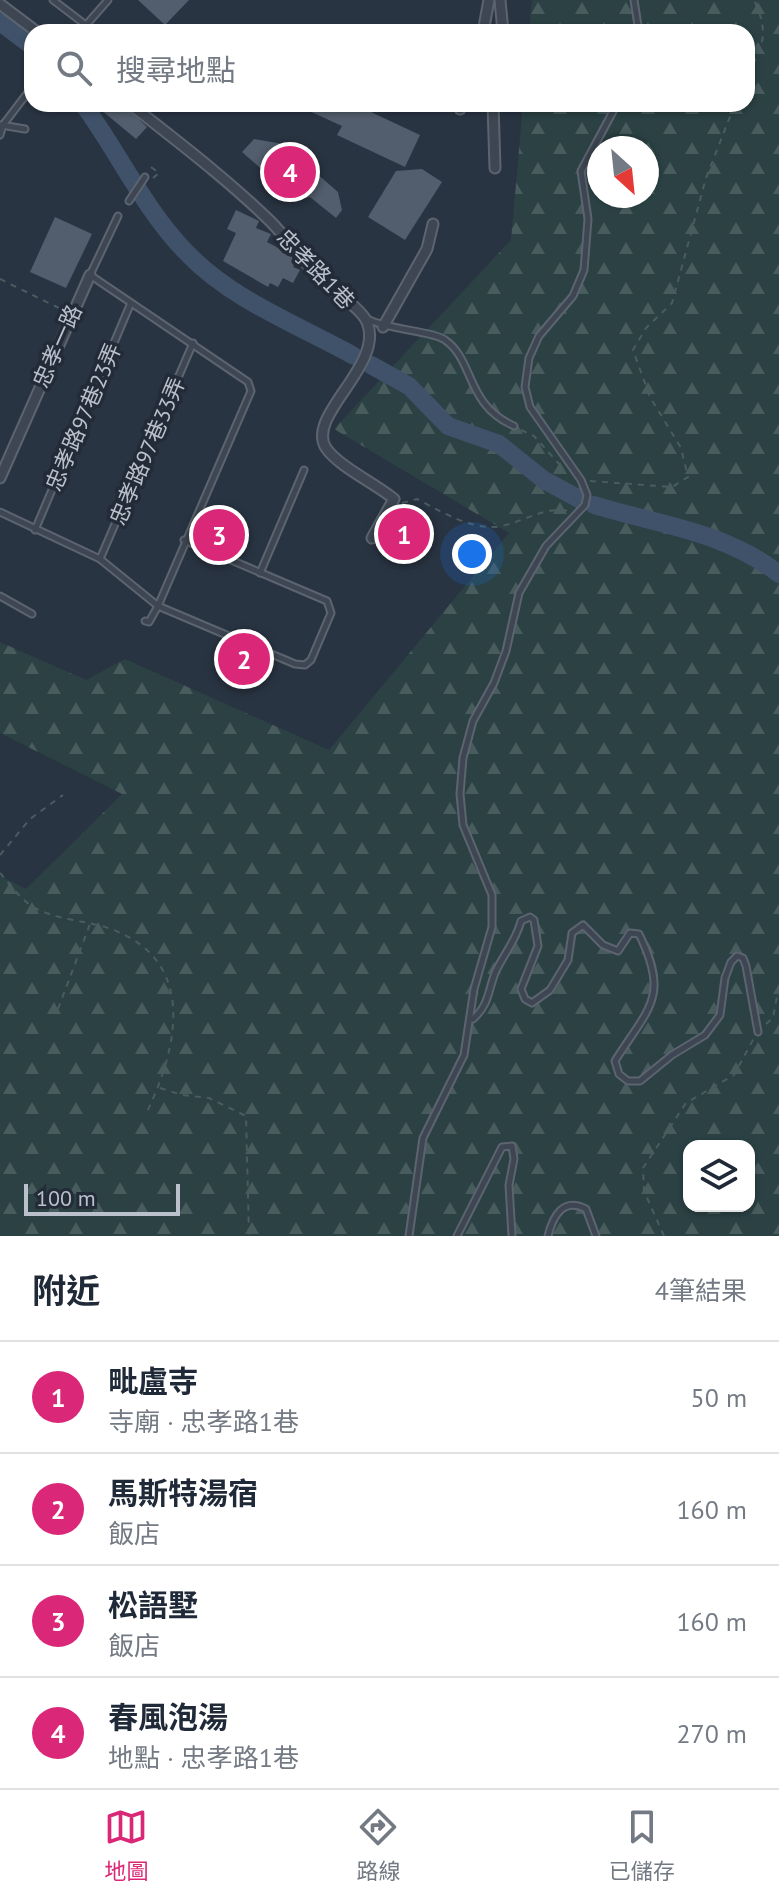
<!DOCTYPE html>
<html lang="zh-TW">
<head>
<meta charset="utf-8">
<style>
  :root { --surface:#fff; --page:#f2f2f3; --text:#1f2937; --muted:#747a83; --line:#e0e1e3; --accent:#db2777 }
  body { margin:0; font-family:"PT Sans","Noto Sans TC",sans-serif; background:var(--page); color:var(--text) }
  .controls { position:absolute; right:24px; bottom:24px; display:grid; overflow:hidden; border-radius:16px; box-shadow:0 2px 6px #0004 }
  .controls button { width:72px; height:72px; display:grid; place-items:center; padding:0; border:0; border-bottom:2px solid var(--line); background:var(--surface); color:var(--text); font:40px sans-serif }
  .compass { position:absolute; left:587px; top:136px; width:72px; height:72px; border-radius:50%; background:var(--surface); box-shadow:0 2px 6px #0004; rotate:153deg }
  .scale { position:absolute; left:24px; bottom:20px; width:156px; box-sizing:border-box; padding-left:8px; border:4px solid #bac1cc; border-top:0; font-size:22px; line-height:28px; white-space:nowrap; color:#bac1cc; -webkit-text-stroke:6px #222b37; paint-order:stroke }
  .you { position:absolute; left:472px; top:554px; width:28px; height:28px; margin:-20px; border:6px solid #fff; border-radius:50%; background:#1a73e8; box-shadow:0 0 0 12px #1a73e833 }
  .badge { display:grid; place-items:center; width:52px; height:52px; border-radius:50%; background:var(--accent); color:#fff; font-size:26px; font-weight:700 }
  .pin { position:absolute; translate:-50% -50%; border:4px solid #fff; box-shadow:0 2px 8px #0006 }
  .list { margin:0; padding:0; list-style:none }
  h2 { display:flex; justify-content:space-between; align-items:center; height:104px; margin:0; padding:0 32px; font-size:34px }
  h2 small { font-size:26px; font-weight:400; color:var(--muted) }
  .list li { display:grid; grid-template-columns:52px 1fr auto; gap:24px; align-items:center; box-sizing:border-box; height:112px; padding:0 32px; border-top:2px solid var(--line) }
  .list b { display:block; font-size:30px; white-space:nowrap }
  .list p { margin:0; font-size:26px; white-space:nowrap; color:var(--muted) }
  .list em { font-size:26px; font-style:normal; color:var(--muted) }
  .icon { flex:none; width:44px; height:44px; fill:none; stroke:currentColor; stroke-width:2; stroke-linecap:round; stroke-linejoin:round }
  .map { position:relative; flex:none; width:779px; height:1236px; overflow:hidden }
  .search { position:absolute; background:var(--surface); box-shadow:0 2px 6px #0004; left:24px; right:24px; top:24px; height:88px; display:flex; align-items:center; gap:20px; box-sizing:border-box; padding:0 28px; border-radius:24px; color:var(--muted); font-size:30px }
  .sheet { height:552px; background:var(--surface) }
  nav { display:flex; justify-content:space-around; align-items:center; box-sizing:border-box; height:112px; border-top:2px solid var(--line); background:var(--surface); font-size:22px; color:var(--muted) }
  nav a { display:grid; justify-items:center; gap:4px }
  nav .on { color:var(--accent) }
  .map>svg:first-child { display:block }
</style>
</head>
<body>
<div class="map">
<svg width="779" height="1236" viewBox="0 0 779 1236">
  <defs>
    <pattern id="forest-firs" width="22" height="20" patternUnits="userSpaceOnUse" patternTransform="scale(2)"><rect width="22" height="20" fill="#2b4143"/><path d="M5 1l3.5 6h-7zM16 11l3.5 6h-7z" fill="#485b5d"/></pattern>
  </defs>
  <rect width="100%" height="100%" fill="#293442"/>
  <path fill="url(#forest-firs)" fill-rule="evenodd" d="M 532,0 L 779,0 L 779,1236 L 0,1236 L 0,876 L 26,889 L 122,794 L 0,733 L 0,642 L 86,680 L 125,659 L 329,750 L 509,533 L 334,429 L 511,240 L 523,104 L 747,104 L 747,32 L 529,32 ZM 599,148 L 647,148 L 647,196 L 599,196 ZM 689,1146 L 749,1146 L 749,1206 L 689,1206 Z"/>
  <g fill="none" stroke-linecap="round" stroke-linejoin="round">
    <g stroke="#40526a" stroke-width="18">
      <polyline points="0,22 32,46"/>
      <path d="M 83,104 C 119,153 145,211 188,254 C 232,300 300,326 354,356"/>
      <polyline points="371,365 409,386 448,426 499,444 544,480 581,500"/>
      <path d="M 594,505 C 659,525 724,531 779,574"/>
    </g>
  </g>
  <g fill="#525d6d">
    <polygon points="138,0 189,0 165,25"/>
    <polygon points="94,104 123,104 147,127 136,139"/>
    <polygon points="294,104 354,104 420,135 405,167 337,135 342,126"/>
    <polygon points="254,139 283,144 338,192 342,210 336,218 310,197 297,200 242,152"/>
    <polygon points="422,169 442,182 405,240 368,217 396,171"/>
    <polygon points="236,210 259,221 256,228 271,234 267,242 288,253 296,262 293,267 300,270 293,283 283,278 278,287 270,283 268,287 223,261 236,233 227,229"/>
    <polygon points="55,217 92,234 66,288 30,272"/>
  </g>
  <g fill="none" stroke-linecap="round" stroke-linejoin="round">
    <g stroke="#5b646f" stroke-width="9">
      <g id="service">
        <polyline points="53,0 95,32"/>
        <polyline points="634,0 639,32"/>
        <polyline points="80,32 108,0"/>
        <polyline points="1,125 25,129"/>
        <polyline points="0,135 3,125 32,87"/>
        <polyline points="129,201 145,177"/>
        <polyline points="118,216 90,275 248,382 251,391 158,606 149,622 145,621"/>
        <path d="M 367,319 C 389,330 433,331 445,340 C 475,361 465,404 514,426"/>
        <polyline points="0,512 100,559 158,606 295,664 305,665 311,660 331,613 327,601 184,540"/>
        <polyline points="35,530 130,305"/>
        <polyline points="100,559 193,343"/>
        <polyline points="260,573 304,470"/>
        <polyline points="0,596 32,614"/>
        <path d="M 473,1019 C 489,1005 488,991 495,973 C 503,955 516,941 521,921 L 530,917 L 534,920 L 538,946 L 521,989 L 525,999 L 532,1003 L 550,990 L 568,960 L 572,933 L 583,925 L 603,945 L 618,951 L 630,933 L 639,934 C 670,997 649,1007 615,1061 L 619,1074 L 628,1081 L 640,1081 L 672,1055 L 705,1035 L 720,1015 L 725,978 L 731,962 L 737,956 L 743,958 L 746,966 L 758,1032"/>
        <polyline points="409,1236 423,1138 464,1055 474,989 492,927 492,895 463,825 460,794 463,758 473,721 494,683 506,651 519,593 546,546 585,505 587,495 581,480 530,407 525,387 529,358 539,336 573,296 584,270 588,219 581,171 617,104"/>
        <polyline points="457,1236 502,1147 512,1146 514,1159 509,1185 512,1236"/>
        <path d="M 548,1236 C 553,1216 563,1197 586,1209 L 596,1236"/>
      </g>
    </g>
    <g stroke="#5b646f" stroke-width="13">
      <g id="minor">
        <polyline points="500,0 503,32"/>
        <polyline points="0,4 37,32"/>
        <polyline points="483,32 489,0"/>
        <path d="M 130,104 C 178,142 226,178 270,221 C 289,240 303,262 322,281 C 335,293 360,307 367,322 C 385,365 305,416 326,448 C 338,466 376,484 394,499 L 372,538"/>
        <polyline points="493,104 495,168"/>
        <polyline points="460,109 462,104"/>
        <polyline points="383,327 427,249 433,224"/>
        <polyline points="0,478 90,275"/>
      </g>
    </g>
    <g stroke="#495d60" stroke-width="2" stroke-dasharray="6 6" stroke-linecap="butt">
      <path d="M 747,75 C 764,45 769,32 754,0"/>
      <polyline points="151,167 159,173 153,178"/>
      <polyline points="0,279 63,310"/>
      <polyline points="521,430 534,436 560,465"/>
      <polyline points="590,481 672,487 688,477 681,448 650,397 633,350 646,328 672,303 706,178 735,104"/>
      <path d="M 402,503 L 417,499 C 440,511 474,532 502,526 C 525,521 545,506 569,511"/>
      <polyline points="0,855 30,819 63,795"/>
      <path d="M 0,873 C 9,883 18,896 29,904 C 50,920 87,920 111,929 C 198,961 178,1048 146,1114"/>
      <polyline points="58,1009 90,924"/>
      <polyline points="766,1024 773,1018 779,985"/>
      <polyline points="160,1088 182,1095 209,1098 246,1116 249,1236"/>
      <polyline points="664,1236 644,1191 643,1168 686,1103 734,1075 754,1038"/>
    </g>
    <use href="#service" stroke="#3d4652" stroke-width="5"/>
    <use href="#minor" stroke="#3d4652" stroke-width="9"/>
  </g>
  <g text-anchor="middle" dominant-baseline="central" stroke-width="7" stroke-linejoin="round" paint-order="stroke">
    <g font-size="22" fill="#bac1cc" stroke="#222b37">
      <text transform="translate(316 269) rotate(46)">忠孝路1巷</text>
      <text transform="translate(57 346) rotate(-66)">忠孝一路</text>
      <text transform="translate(83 417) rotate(-67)">忠孝路97巷23弄</text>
      <text transform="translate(147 451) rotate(-67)">忠孝路97巷33弄</text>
    </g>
  </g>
</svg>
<div class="controls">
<button><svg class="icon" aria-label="layers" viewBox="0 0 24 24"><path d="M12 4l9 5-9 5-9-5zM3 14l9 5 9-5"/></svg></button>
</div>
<svg class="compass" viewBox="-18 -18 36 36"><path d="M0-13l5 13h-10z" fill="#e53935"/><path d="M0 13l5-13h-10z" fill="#747a83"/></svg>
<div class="scale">100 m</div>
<div class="you"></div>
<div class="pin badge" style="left:404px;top:534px">1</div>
<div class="pin badge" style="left:244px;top:659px">2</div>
<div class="pin badge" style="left:219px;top:535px">3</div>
<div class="pin badge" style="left:290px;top:172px">4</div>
<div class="search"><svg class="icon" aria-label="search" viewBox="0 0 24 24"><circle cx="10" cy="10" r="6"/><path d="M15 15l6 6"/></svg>搜尋地點</div>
</div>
<section class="sheet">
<h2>附近<small>4筆結果</small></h2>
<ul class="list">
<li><span class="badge">1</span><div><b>毗盧寺</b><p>寺廟 · 忠孝路1巷</p></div><em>50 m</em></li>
<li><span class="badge">2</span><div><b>馬斯特湯宿</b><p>飯店</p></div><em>160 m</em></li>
<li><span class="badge">3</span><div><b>松語墅</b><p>飯店</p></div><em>160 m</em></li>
<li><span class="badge">4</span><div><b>春風泡湯</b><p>地點 · 忠孝路1巷</p></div><em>270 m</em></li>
</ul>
</section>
<nav>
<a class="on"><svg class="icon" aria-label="map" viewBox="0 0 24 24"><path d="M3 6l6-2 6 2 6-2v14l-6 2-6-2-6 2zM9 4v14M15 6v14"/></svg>地圖</a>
<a><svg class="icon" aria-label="directions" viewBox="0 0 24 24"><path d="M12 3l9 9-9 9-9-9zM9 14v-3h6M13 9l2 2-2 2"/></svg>路線</a>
<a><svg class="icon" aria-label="saved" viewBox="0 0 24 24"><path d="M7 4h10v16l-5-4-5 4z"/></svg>已儲存</a>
</nav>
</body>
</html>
